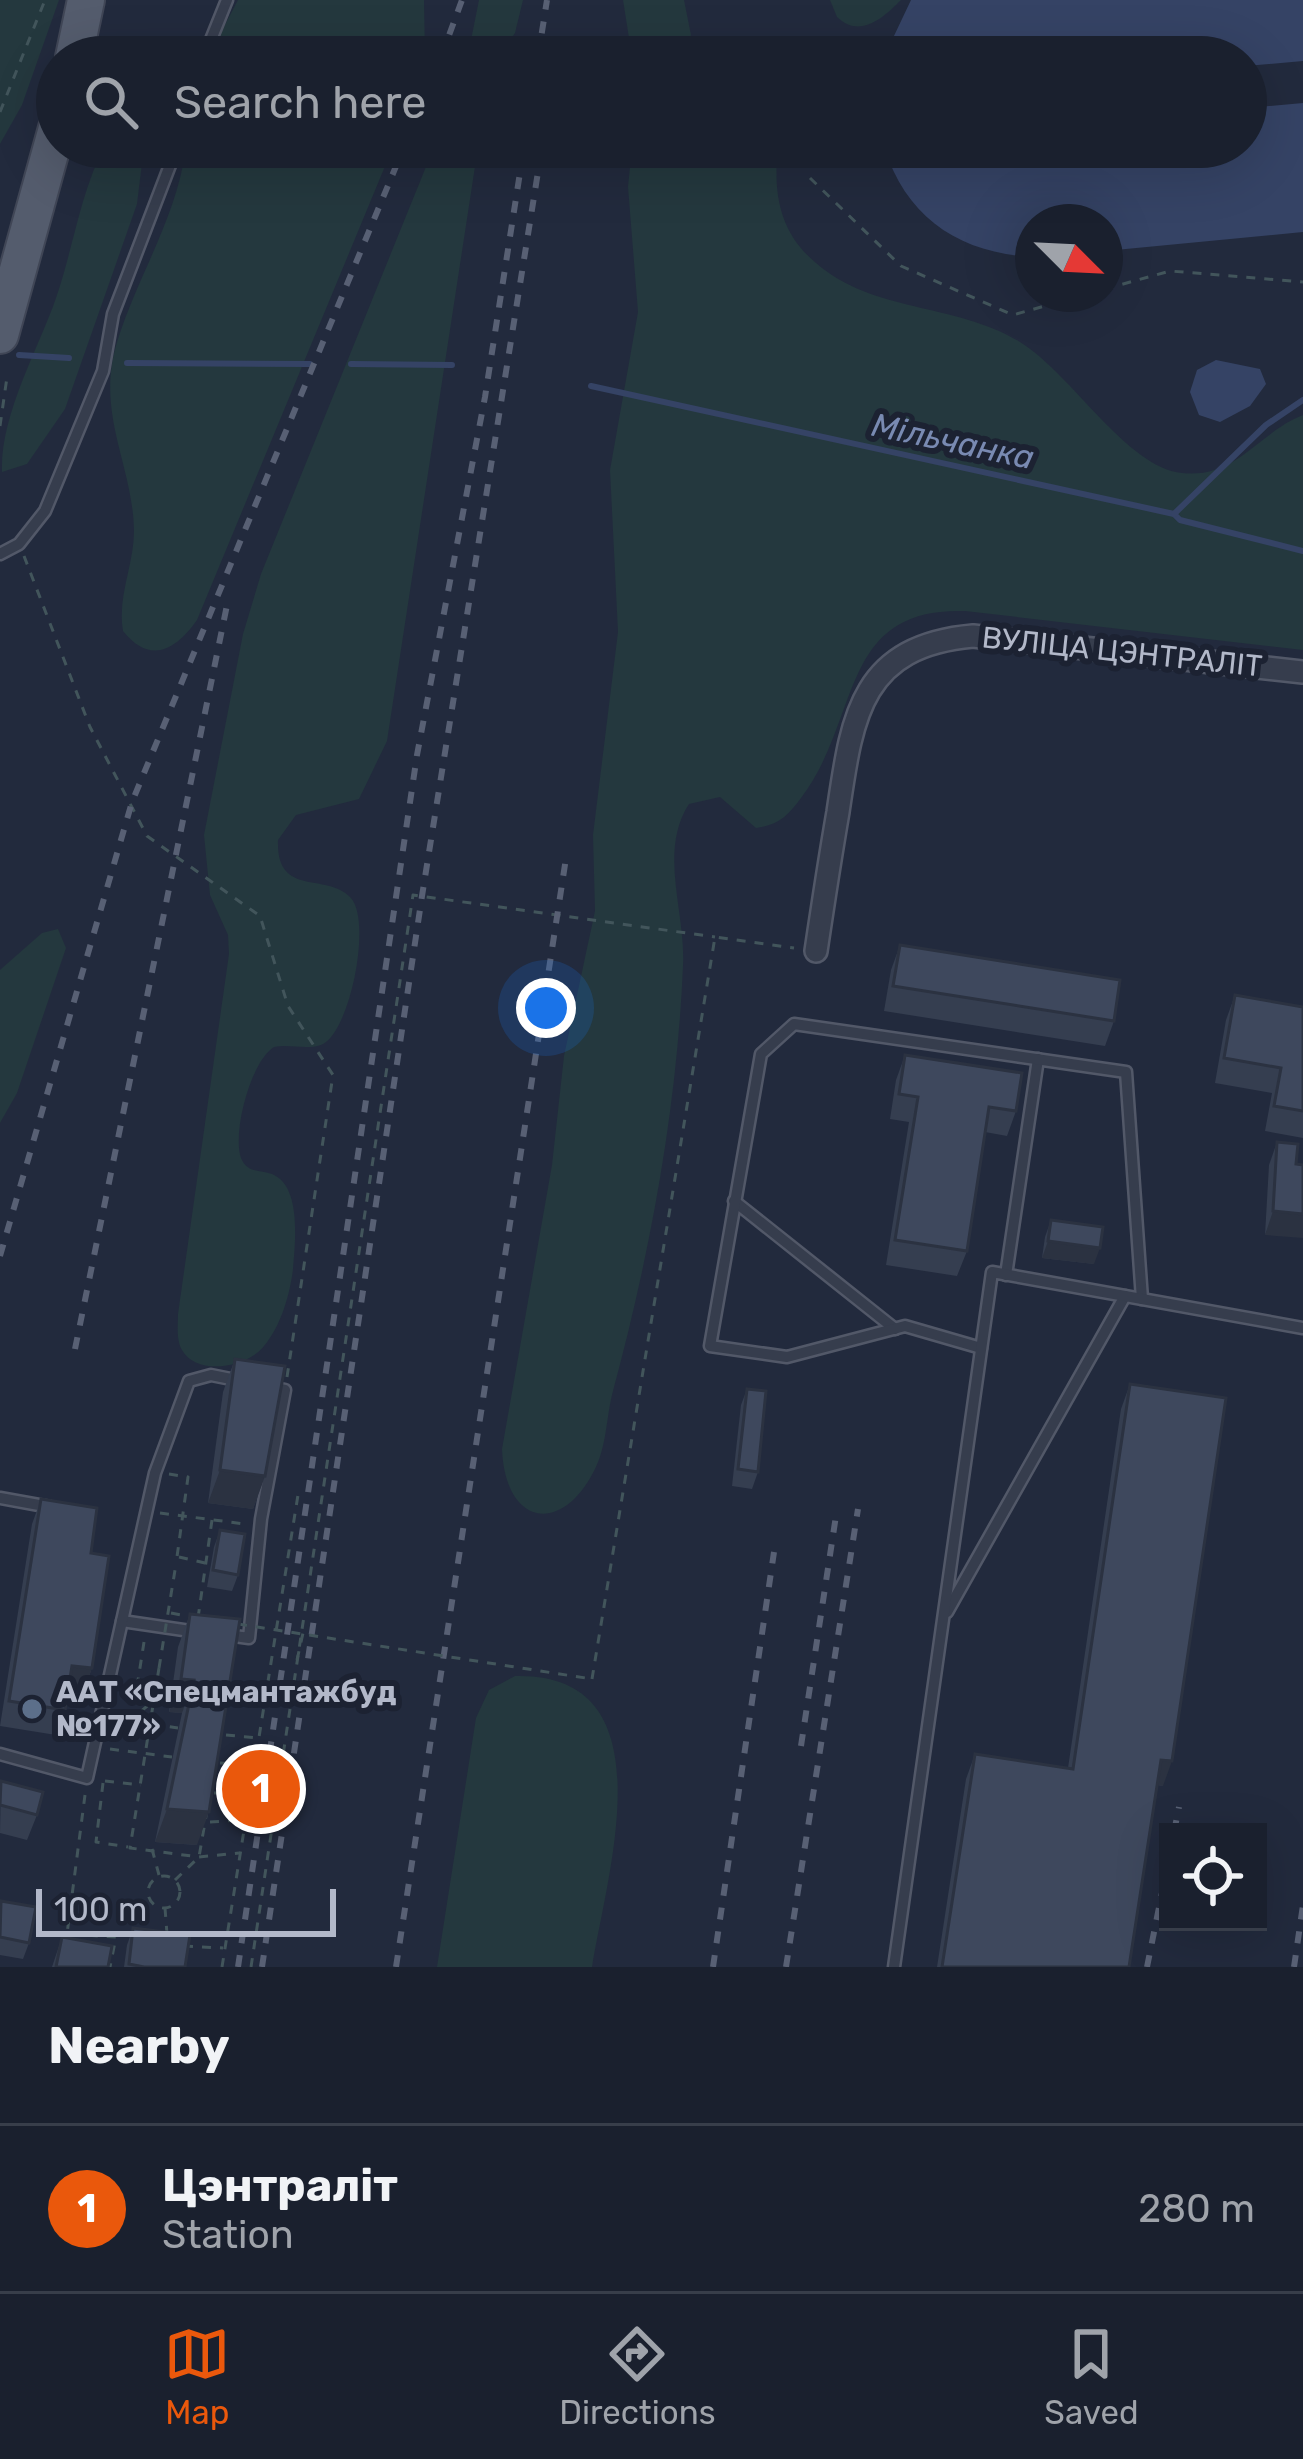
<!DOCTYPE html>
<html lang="en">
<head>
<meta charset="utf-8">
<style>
  :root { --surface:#1a202e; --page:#232836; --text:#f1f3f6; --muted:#9fa3aa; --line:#383e4a; --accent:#ea580c }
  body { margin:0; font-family:Rubik,sans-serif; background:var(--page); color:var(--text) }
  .controls { position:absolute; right:36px; bottom:36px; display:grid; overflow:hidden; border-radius:0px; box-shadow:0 12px 48px #0002 }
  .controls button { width:108px; height:108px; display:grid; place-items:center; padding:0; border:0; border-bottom:3px solid var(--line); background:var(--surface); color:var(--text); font:60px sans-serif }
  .compass { position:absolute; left:1015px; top:204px; width:108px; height:108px; border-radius:50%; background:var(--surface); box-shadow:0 12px 48px #0002; rotate:114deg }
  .scale { position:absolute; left:36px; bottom:30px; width:300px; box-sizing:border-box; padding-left:12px; border:6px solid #b2b8c9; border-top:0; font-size:33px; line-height:42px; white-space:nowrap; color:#b2b8c9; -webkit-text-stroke:9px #1c2232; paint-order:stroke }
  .you { position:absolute; left:546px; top:1008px; width:42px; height:42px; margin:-30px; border:9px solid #fff; border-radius:50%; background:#1a73e8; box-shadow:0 0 0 18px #1a73e833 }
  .badge { display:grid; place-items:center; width:78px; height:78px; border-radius:50%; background:var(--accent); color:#fff; font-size:39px; font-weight:700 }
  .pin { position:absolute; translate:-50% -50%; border:6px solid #fff; box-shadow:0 3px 12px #0006 }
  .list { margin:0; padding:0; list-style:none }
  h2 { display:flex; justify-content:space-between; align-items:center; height:156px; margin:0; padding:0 48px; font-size:51px }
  h2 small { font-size:39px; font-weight:400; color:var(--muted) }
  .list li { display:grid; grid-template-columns:78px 1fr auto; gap:36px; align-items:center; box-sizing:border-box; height:168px; padding:0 48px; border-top:3px solid var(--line) }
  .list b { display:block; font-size:45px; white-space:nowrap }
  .list p { margin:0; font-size:39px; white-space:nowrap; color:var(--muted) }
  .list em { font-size:39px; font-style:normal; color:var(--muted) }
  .icon { flex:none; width:66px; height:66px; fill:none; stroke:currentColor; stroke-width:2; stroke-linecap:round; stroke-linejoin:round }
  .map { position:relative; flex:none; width:1303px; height:1967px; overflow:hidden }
  .search { position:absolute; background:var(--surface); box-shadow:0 12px 48px #0002; left:36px; right:36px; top:36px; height:132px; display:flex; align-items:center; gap:30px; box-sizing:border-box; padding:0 42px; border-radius:66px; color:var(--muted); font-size:45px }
  .sheet { height:324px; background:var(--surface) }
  nav { display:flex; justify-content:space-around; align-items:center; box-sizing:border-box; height:168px; border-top:3px solid var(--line); background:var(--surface); font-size:33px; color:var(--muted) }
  nav a { display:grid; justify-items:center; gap:6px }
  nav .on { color:var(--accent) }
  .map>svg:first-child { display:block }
</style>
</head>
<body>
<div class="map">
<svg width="1303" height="1967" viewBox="0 0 1303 1967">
  <rect width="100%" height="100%" fill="#222a3d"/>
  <g fill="#24383e">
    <polygon points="0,0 59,0 22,105 0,144"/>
    <polygon points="238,0 424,0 425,57 208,57"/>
    <polygon points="479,0 523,0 515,33 499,56 488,57 471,40"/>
    <polygon points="623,0 684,0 691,35 683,57 632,57"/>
    <path d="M 830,0 L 901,0 C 883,18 860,39 837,17 Z"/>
    <path d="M 104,147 L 144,147 L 137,204 L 65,409 L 27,464 L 2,472 C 0,415 38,350 56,298 C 73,249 80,194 104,147 Z"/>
    <path d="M 186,147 L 393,147 L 197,620 C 176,650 150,665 123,631 C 117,597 134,565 134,531 C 133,463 94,413 118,339 C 139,273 177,217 186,147 Z"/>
    <path d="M 434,147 L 478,147 L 387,741 L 359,799 L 296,815 L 278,840 C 276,898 325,872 350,897 C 373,919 350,1034 321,1045 C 306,1050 289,1044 274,1047 C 251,1061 232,1132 241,1158 C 247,1173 260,1170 272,1174 C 302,1186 295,1243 293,1269 C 290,1294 281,1326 264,1346 C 248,1367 197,1377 182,1350 C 176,1340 178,1325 178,1314 L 229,954 L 228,935 L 210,895 L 204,835 L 243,634 L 261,574 Z"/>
    <path d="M 632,147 L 778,147 C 773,193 779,232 816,263 C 873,313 957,303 1020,342 C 1072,374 1126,467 1182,473 C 1236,479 1259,432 1303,415 L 1303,650 L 965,611 C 838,607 862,718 801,798 C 788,816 778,825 756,828 L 720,797 L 689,804 C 658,852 686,912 683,966 C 677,1108 650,1254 613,1391 C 606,1417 607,1447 594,1471 C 560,1537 505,1524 502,1449 L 552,1165 L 564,1056 L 595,911 L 593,835 L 618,632 L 610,470 L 638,312 L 628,187 Z"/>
    <polygon points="58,929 66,948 17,1093 0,1123 0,970 42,933"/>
    <path d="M 515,1676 C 671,1672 607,1873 592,1967 L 437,1967 L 476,1718 L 489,1690 Z"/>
  </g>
  <g fill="#354365">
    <polygon points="911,0 1303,0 1303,61 1246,66 1246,57 884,57"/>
    <path d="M 1303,103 L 1303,232 L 1105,251 L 1105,222 L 1033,222 L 1033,257 C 960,253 907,219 884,147 L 1246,147 L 1246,108 Z"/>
    <polygon points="1216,360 1260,369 1266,384 1250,406 1220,422 1199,415 1190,392 1197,370"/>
  </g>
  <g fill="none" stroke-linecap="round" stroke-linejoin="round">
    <g stroke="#354365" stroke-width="6">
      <polyline points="19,355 69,358"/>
      <polyline points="127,363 310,364"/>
      <polyline points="351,364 452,365"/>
      <polyline points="591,386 1174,514 1180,520 1303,551"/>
      <polyline points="1174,514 1266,425 1303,400"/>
    </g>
    <g stroke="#525868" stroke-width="15">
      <g id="lane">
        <polyline points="204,57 227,0"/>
        <polyline points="0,554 19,544 45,511 103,371 113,314 177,147"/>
        <polyline points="734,1201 895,1329"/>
        <polyline points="1006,1275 1038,1059"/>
        <polyline points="981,1348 905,1326 787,1357 710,1346 761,1054 794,1024 1126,1072 1142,1299"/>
        <polyline points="0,1498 50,1507"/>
        <polyline points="947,1612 1125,1296"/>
        <polyline points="122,1621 197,1632"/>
        <polyline points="227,1635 249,1638 261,1519 285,1390 271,1387"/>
        <polyline points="0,1754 87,1778 155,1473 189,1381 211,1375 241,1381"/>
        <polyline points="894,1967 992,1272 1303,1328"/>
      </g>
    </g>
    <g stroke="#525868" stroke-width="26">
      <path id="street" d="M 816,951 C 823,904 830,858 838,812 C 852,717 860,646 973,636 L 1303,672"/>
    </g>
    <g stroke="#404656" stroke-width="40">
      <g id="primary">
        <polyline points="74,57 86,0"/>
        <polyline points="0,335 57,128"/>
      </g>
    </g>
    <g stroke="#42555b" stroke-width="3" stroke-dasharray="9 9" stroke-linecap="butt">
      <polyline points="0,112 45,0"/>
      <polyline points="810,178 901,266 1013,315 1087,294"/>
      <polyline points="1105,289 1170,271 1303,282"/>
      <polyline points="0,426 7,377"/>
      <polyline points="24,556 90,727 147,836 260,916 288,1006 333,1075 287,1377"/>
      <polyline points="169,1474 188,1477 176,1564"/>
      <polyline points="160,1513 245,1524"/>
      <polyline points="179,1557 205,1563"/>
      <polyline points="198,1618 212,1520"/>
      <polyline points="144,1642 132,1719 152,1702"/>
      <polyline points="297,1660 303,1633"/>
      <polyline points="159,1668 130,1848 199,1857 239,1853"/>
      <polyline points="592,1679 715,937 794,948"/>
      <polyline points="152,1724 178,1728"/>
      <polyline points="226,1735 258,1738"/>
      <polyline points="111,1738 131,1720"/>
      <polyline points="110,1749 172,1757"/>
      <polyline points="220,1763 252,1765"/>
      <polyline points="105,1781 141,1785"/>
      <polyline points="103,1783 96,1842 128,1847"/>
      <polyline points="214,1793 246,1792"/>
      <polyline points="85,1795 67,1934 116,1937 110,1967"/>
      <polyline points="210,1822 242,1820"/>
      <polyline points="152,1849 159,1875"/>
      <circle cx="164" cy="1892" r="16"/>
      <polyline points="175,1880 199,1857 233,1659"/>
      <polyline points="165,1908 167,1934"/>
      <polyline points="184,1946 223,1948"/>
      <polyline points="222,1967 298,1495"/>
      <polyline points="251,1967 413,895 715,937"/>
    </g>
    <use href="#lane" stroke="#363d4d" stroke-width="10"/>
    <use href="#street" stroke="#363d4d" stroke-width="21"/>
    <use href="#primary" stroke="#545c6d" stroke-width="36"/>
    <g stroke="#586074" stroke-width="6" stroke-dasharray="12 12" stroke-linecap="butt">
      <polyline points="441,57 462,0"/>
      <polyline points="538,57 547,0"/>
      <polyline points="0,1256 132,802 404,147"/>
      <polyline points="75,1349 227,605"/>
      <polyline points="801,1746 837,1509"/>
      <polyline points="1174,1832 1179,1807"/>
      <polyline points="238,1967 417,755 485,397 524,147"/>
      <polyline points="262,1967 422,896 542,147"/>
      <polyline points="396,1967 566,858"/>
      <polyline points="713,1967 774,1552"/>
      <polyline points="786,1967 858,1509"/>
      <polyline points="1147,1967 1168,1863"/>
      <polyline points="1294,1967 1303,1905"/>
    </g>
    <g stroke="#42555b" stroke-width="3" stroke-dasharray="9 9" stroke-linecap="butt">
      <polyline points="171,1613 187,1616"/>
      <polyline points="238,1624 592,1679"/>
      <polyline points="159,1668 176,1564"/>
    </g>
  </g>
  <g fill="#353e50">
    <polygon points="900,945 1114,1021 1105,1046 884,1011 891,970"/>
    <polygon points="1235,995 1303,1007 1303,1138 1265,1131 1272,1093 1215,1083 1226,1020"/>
    <polygon points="905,1055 1016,1111 1007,1136 985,1132 967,1251 957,1276 886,1265 909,1122 890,1119 896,1080"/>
    <polygon points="1277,1142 1296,1164 1265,1235 1269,1165"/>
    <polygon points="1051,1220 1094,1264 1042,1258 1045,1237"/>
    <polygon points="235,1359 265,1476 253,1509 208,1503 223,1392"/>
    <polygon points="1130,1384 1163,1786 1157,1785 1129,1967 937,1967 966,1779 975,1754 1068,1768 1121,1409"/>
    <polygon points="747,1389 758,1472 752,1489 732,1486 741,1405"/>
    <polygon points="41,1499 91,1553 92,1668 83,1693 68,1692 65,1710 56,1735 0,1726 32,1524"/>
    <polygon points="220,1530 238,1575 232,1591 207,1587 214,1547"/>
    <polygon points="190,1614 197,1845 155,1842 182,1713 169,1712 178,1647"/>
    <polygon points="1,1781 37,1815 27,1840 0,1833"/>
    <polygon points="0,1902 29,1943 23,1959 0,1955"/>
    <polygon points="133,1928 185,1967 124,1967 127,1945"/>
    <polygon points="62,1937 108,1967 52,1967"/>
  </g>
  <g fill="#2b3241">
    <polygon points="1273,1211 1303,1214 1303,1238 1265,1235"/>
    <polygon points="1048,1241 1100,1248 1094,1264 1042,1258"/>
    <polygon points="220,1470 265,1476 253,1509 208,1503"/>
    <polygon points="72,1666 92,1668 83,1693 63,1691"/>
    <polygon points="181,1679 194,1680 182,1713 169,1712"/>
    <polygon points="1161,1760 1172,1761 1163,1786 1152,1784"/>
    <polygon points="167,1809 209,1812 197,1845 155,1842"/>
  </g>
  <g fill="#3e485d" stroke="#2b3241" stroke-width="3">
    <polygon points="900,945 1120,980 1114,1021 893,986"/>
    <polygon points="1235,995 1303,1007 1303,1111 1274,1106 1281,1068 1224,1058"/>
    <polygon points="905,1055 1022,1073 1016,1111 989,1107 967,1251 895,1240 918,1097 899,1094"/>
    <polygon points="1277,1142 1298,1144 1296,1164 1303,1165 1303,1214 1273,1211"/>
    <polygon points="1051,1220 1103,1227 1100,1248 1048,1241"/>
    <polygon points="235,1359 285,1366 265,1476 220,1470"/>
    <polygon points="1130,1384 1226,1398 1172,1761 1161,1760 1129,1967 942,1967 975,1754 1073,1769"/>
    <polygon points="747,1389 766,1391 758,1472 738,1469"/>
    <polygon points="41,1499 97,1508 91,1553 109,1556 92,1668 72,1666 65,1710 9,1701"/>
    <polygon points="220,1530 245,1534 238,1575 213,1570"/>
    <polygon points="190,1614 240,1619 209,1812 167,1809 194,1680 181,1679"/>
    <polygon points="1,1781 43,1792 37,1815 0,1805"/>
    <polygon points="1,1901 36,1907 29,1943 0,1937"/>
    <polygon points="133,1928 190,1935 185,1967 144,1967 129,1964"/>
    <polygon points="62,1937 112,1946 108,1967 56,1967"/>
  </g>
  <circle fill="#5c6f8a" stroke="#1c2232" stroke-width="4.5" cx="32" cy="1709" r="12"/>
  <g text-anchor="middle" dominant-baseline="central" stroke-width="12" stroke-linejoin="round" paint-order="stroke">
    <g font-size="30" fill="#b2b8c9" stroke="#1c2232">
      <text transform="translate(1122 652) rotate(6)">ВУЛІЦА ЦЭНТРАЛІТ</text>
    </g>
    <g font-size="30" font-weight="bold" fill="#b2b8c9" stroke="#1c2232" text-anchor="start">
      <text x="56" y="1692">ААТ «Спецмантажбуд<tspan x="56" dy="34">№177»</tspan></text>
    </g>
    <g font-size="33" font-style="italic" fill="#798ab2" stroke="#1c2232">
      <text transform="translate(953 441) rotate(12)">Мільчанка</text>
    </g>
  </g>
</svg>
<div class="controls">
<button><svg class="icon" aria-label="locate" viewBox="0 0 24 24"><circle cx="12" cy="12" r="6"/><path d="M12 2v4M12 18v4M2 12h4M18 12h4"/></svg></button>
</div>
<svg class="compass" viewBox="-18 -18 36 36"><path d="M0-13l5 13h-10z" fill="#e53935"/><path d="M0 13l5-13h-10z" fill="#9fa3aa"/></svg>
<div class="scale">100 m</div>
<div class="you"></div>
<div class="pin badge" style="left:261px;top:1789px">1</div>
<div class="search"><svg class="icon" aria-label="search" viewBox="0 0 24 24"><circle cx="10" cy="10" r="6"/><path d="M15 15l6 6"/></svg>Search here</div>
</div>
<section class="sheet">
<h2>Nearby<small></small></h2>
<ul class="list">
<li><span class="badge">1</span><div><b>Цэнтраліт</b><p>Station</p></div><em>280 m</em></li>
</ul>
</section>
<nav>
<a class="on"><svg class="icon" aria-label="map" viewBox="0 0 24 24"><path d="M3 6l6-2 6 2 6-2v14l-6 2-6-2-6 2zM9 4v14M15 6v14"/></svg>Map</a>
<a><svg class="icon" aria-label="directions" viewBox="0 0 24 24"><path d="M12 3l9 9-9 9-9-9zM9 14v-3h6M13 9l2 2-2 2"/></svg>Directions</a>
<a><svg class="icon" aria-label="saved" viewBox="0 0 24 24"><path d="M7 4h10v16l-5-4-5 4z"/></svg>Saved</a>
</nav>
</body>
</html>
